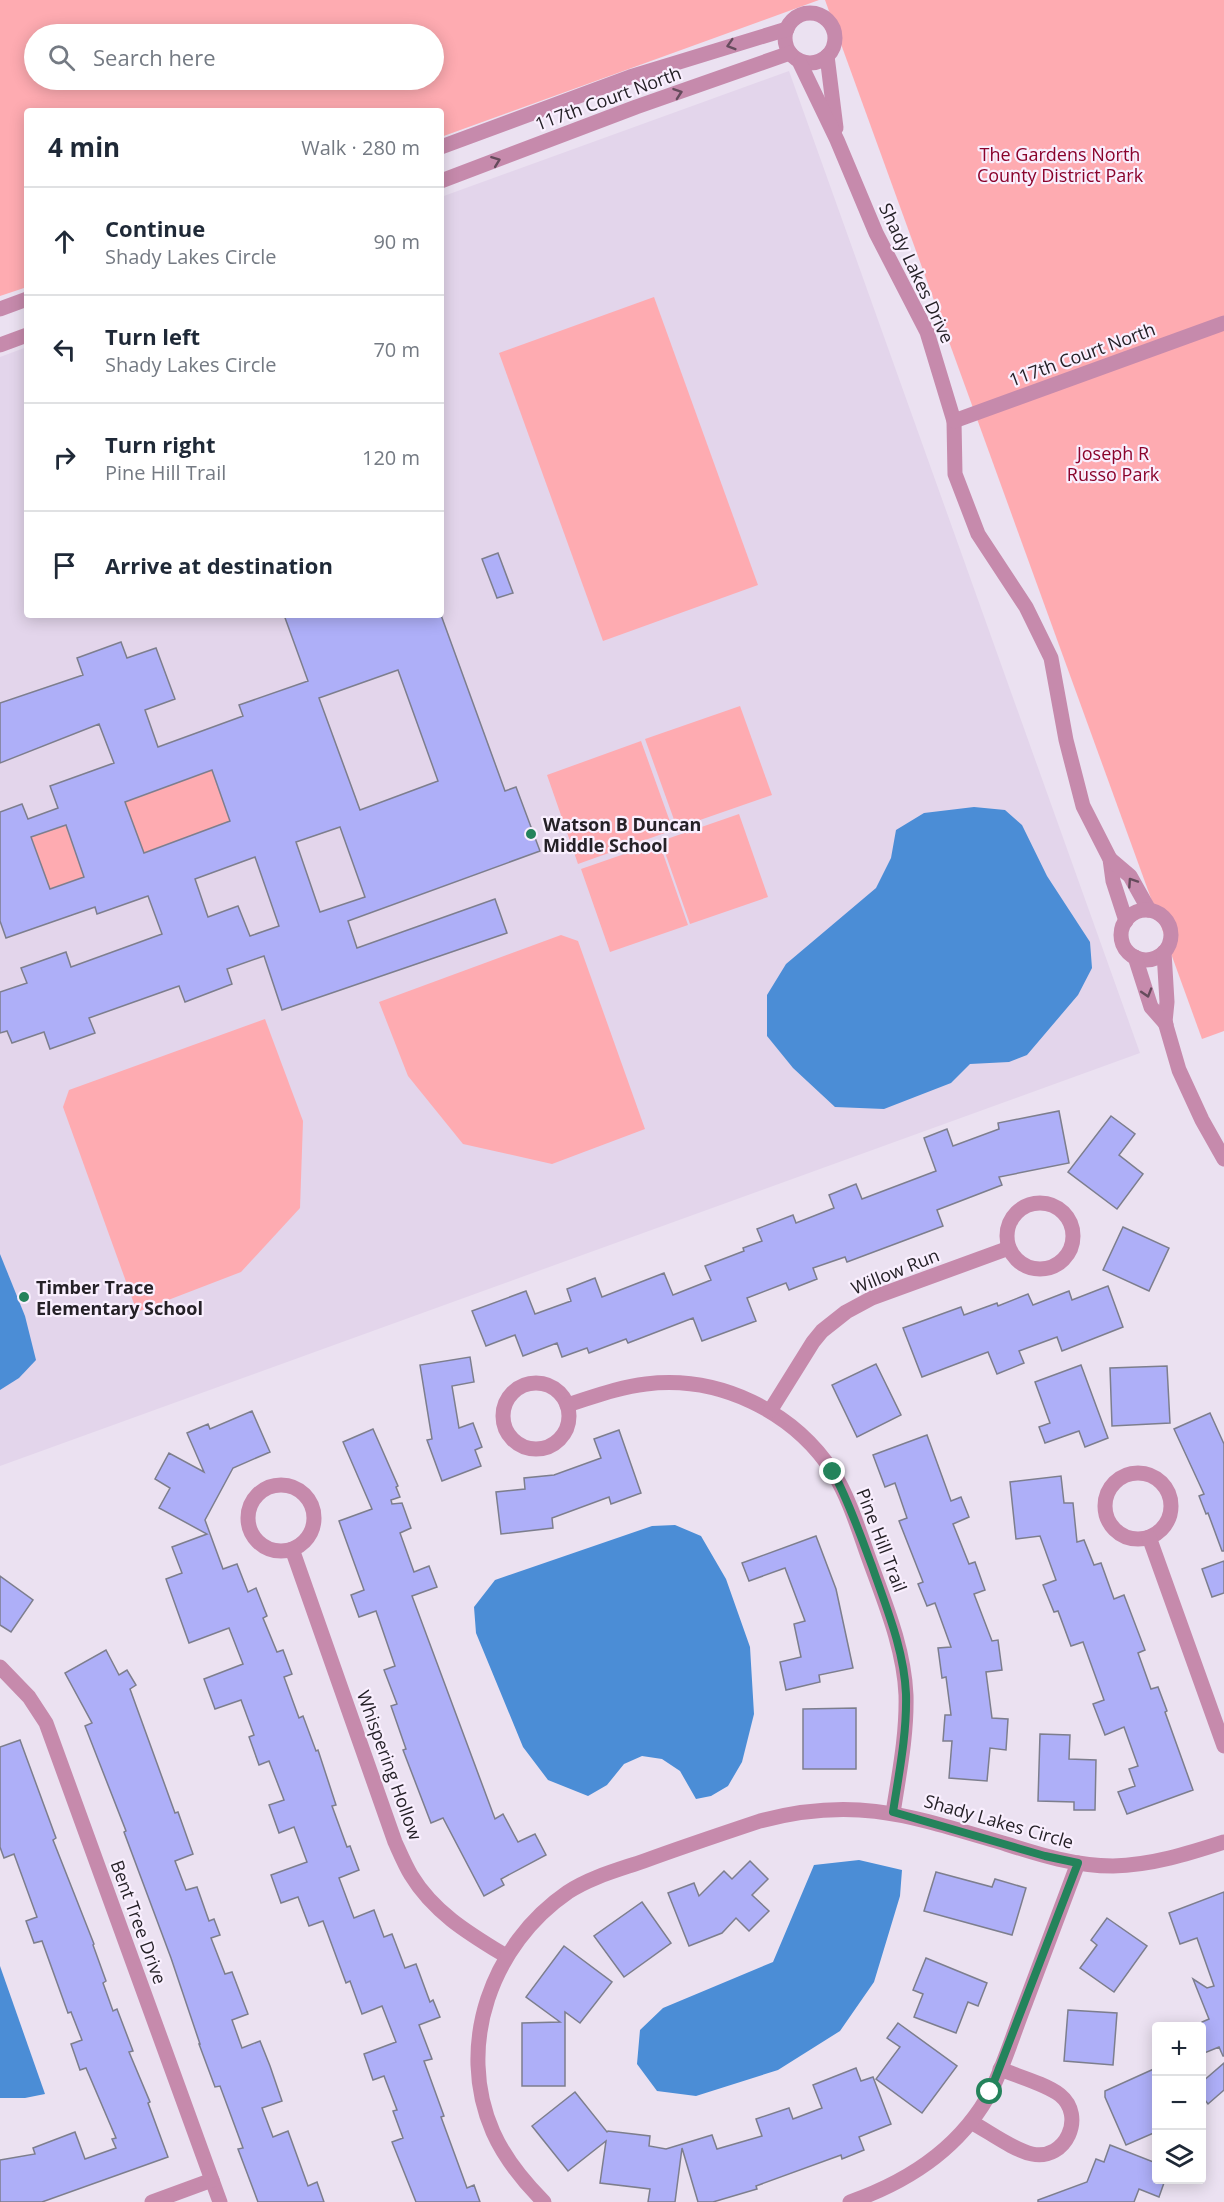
<!DOCTYPE html>
<html lang="en">
<head>
<meta charset="utf-8">
<style>
  :root { --surface:#fff; --page:#f6f6f7; --text:#1f2937; --muted:#747a83; --line:#e0e1e3 }
  body { margin:0; font-family:"Open Sans",sans-serif; background:var(--page); color:var(--text) }
  .controls { position:absolute; right:18px; bottom:18px; display:grid; overflow:hidden; border-radius:6px; box-shadow:0 3px 15px #0003 }
  .controls button { width:54px; height:54px; display:grid; place-items:center; padding:0; border:0; border-bottom:2px solid var(--line); background:var(--surface); color:var(--text); font:30px sans-serif }
  .stop { position:absolute; width:18px; height:18px; margin:-14px; border:4px solid #24835b; border-radius:50%; background:#fff }
  .stop.end { background:#24835b; border-color:#fff; box-shadow:0 2px 6px #0008 }
  .list { margin:0; padding:0; list-style:none }
  h2 { display:flex; justify-content:space-between; align-items:center; height:78px; margin:0; padding:0 24px; font-size:26px }
  h2 small { font-size:20px; font-weight:400; color:var(--muted) }
  .list li { display:grid; grid-template-columns:39px 1fr auto; gap:18px; align-items:center; box-sizing:border-box; height:108px; padding:0 24px; border-top:2px solid var(--line) }
  .list b { display:block; font-size:22px; white-space:nowrap }
  .list p { margin:0; font-size:20px; white-space:nowrap; color:var(--muted) }
  .list em { font-size:20px; font-style:normal; color:var(--muted) }
  .icon { flex:none; width:33px; height:33px; fill:none; stroke:currentColor; stroke-width:2; stroke-linecap:round; stroke-linejoin:round }
  .map { position:relative; flex:none; width:1224px; height:2202px; overflow:hidden }
  .search { position:absolute; background:var(--surface); box-shadow:0 3px 15px #0003; left:24px; top:24px; width:420px; height:66px; display:flex; align-items:center; gap:15px; box-sizing:border-box; padding:0 21px; border-radius:33px; color:var(--muted); font-size:22px }
  .panel { position:absolute; background:var(--surface); box-shadow:0 3px 15px #0003; left:24px; top:108px; width:420px; height:510px; border-radius:6px }
  .map>svg:first-child { display:block }
</style>
</head>
<body>
<div class="map">
<svg width="1224" height="2202" viewBox="0 0 1224 2202">
  <rect width="100%" height="100%" fill="#ebe1f1"/>
  <polygon fill="#e3d5eb" points="789,71 1140,1053 0,1466 0,357 27,347 27,615 441,615 441,197"/>
  <g fill="#feabb1" fill-rule="evenodd">
    <path d="M 0,0 L 819,0 L 441,137 L 441,111 L 27,111 L 27,287 L 0,296 ZM 34,34 L 434,34 L 434,80 L 34,80 Z"/>
    <polygon points="825,0 1224,0 1224,1031 1202,1039"/>
    <polygon points="654,297 758,585 603,641 499,353"/>
    <polygon points="740,706 772,795 677,828 645,739"/>
    <polygon points="641,741 673,830 578,864 547,775"/>
    <polygon points="212,770 230,821 116,863 138,838 131,820 97,812"/>
    <polygon points="739,814 768,897 690,924 661,841"/>
    <polygon points="66,825 84,877 50,889 31,837"/>
    <polygon points="659,842 688,925 610,952 581,869"/>
    <polygon points="561,935 578,941 645,1129 552,1164 463,1144 408,1076 379,1002"/>
    <polygon points="265,1019 303,1121 300,1208 241,1272 137,1312 63,1107 69,1090"/>
  </g>
  <g fill="#4b8dd6">
    <polygon points="974,807 1005,810 1022,825 1047,876 1090,942 1092,968 1078,995 1027,1055 1009,1062 970,1064 951,1083 884,1109 835,1107 793,1068 767,1036 767,995 786,964 876,888 891,858 896,830 924,813"/>
    <polygon points="0,1254 25,1316 36,1360 19,1378 0,1390"/>
    <polygon points="675,1525 701,1536 726,1579 750,1647 754,1714 742,1762 728,1786 711,1796 696,1799 680,1771 662,1759 642,1756 624,1764 607,1785 588,1796 548,1780 523,1747 476,1633 474,1607 495,1580 652,1526"/>
    <polygon points="859,1860 902,1870 900,1896 874,1982 840,2031 778,2070 696,2096 657,2091 637,2064 640,2030 663,2008 773,1962 814,1865"/>
    <polygon points="0,1966 45,2094 25,2098 0,2098"/>
  </g>
  <g fill="#aeaff8" stroke="#7d7e8d" stroke-width="1.5" fill-rule="evenodd">
    <polygon points="498,553 513,593 497,598 482,559"/>
    <path d="M 284,615 L 441,615 L 505,791 L 516,787 L 540,851 L 348,921 L 357,948 L 495,899 L 507,933 L 282,1010 L 264,956 L 227,969 L 232,984 L 185,1002 L 179,986 L 89,1018 L 95,1033 L 50,1049 L 44,1032 L 12,1043 L 7,1031 L 0,1033 L 0,992 L 27,983 L 21,968 L 66,952 L 71,967 L 162,934 L 148,896 L 97,914 L 95,907 L 6,938 L 0,921 L 0,812 L 22,804 L 28,819 L 58,808 L 50,786 L 114,763 L 99,724 L 0,763 L 0,703 L 83,675 L 77,658 L 121,642 L 127,658 L 156,648 L 175,699 L 145,710 L 158,747 L 243,716 L 239,705 L 308,681 ZM 398,670 L 438,781 L 360,810 L 319,698 ZM 212,770 L 230,821 L 144,853 L 125,802 ZM 66,825 L 84,877 L 50,889 L 31,837 ZM 340,827 L 365,897 L 320,912 L 296,842 ZM 255,857 L 279,926 L 250,936 L 238,906 L 208,917 L 195,879 Z"/>
    <polygon points="1059,1111 1069,1163 999,1177 1002,1185 937,1210 943,1226 847,1262 845,1257 813,1268 817,1279 789,1290 786,1283 747,1298 756,1321 702,1341 693,1318 628,1343 626,1339 589,1353 587,1348 562,1357 557,1343 523,1356 515,1335 486,1346 472,1311 526,1291 535,1314 571,1301 567,1289 595,1278 602,1297 664,1273 673,1295 711,1280 705,1266 744,1251 743,1248 762,1241 757,1229 793,1215 796,1223 834,1208 829,1195 856,1184 862,1199 936,1171 924,1138 947,1129 953,1146 999,1129 998,1123"/>
    <polygon points="1111,1116 1135,1134 1119,1155 1143,1174 1117,1209 1068,1172"/>
    <polygon points="1123,1227 1169,1248 1149,1291 1103,1270"/>
    <polygon points="1108,1286 1123,1327 1062,1351 1057,1337 1019,1351 1024,1363 997,1374 988,1352 922,1377 903,1328 961,1307 964,1315 997,1303 998,1306 1028,1294 1033,1305 1069,1291 1072,1300"/>
    <polygon points="470,1357 474,1382 452,1386 459,1428 473,1423 482,1447 475,1450 481,1466 442,1481 427,1440 432,1439 420,1365"/>
    <polygon points="876,1364 901,1415 857,1437 832,1385"/>
    <polygon points="1081,1365 1108,1438 1085,1447 1079,1431 1045,1443 1039,1427 1050,1423 1035,1382"/>
    <polygon points="1167,1366 1170,1423 1112,1426 1110,1368"/>
    <polygon points="252,1411 270,1452 233,1468 205,1520 223,1569 237,1564 248,1592 256,1588 267,1616 263,1618 277,1652 283,1650 292,1674 284,1677 299,1718 303,1716 316,1751 318,1750 336,1805 332,1806 347,1847 350,1846 359,1870 339,1878 354,1918 374,1910 384,1937 392,1934 405,1968 416,1964 430,2002 433,2000 440,2017 419,2025 432,2059 424,2061 444,2116 441,2117 467,2188 474,2185 480,2202 416,2202 392,2142 403,2138 393,2111 397,2110 384,2076 373,2080 364,2054 396,2042 382,2006 362,2014 350,1981 346,1983 323,1921 309,1926 298,1897 281,1903 271,1875 307,1862 294,1827 279,1833 269,1805 284,1800 269,1761 259,1765 249,1737 254,1735 241,1700 215,1709 204,1679 243,1664 229,1628 189,1643 166,1579 182,1573 172,1547 207,1534 159,1508 170,1488 155,1479 169,1453 204,1472 187,1433 208,1424 210,1429"/>
    <polygon points="1210,1413 1224,1444 1224,1551 1222,1551 1208,1513 1206,1514 1199,1496 1204,1494 1174,1429"/>
    <polygon points="373,1429 398,1486 396,1487 400,1497 391,1500 392,1504 402,1503 411,1528 400,1533 414,1572 429,1566 437,1587 412,1596 495,1819 503,1814 518,1842 535,1834 546,1855 501,1879 504,1885 484,1896 443,1818 431,1823 403,1750 406,1749 391,1706 397,1704 384,1670 395,1666 376,1611 359,1617 351,1595 364,1590 339,1521 372,1509 343,1442"/>
    <polygon points="619,1430 641,1493 611,1504 609,1497 552,1518 553,1528 501,1534 496,1492 525,1489 524,1478 554,1475 601,1458 594,1439"/>
    <polygon points="927,1435 951,1501 961,1497 969,1517 953,1524 969,1564 975,1562 985,1590 974,1594 992,1641 998,1640 1002,1670 986,1672 992,1718 1008,1719 1006,1750 990,1748 987,1781 949,1778 952,1741 943,1741 945,1715 951,1715 946,1677 942,1678 938,1648 951,1647 935,1603 927,1606 918,1584 923,1582 899,1521 907,1518 895,1483 885,1487 873,1455"/>
    <polygon points="1061,1476 1064,1503 1073,1503 1077,1542 1084,1540 1094,1565 1101,1563 1114,1599 1124,1595 1145,1650 1138,1653 1151,1689 1158,1687 1167,1711 1165,1712 1193,1790 1127,1814 1118,1792 1135,1786 1129,1769 1138,1766 1124,1727 1105,1735 1093,1704 1104,1700 1083,1642 1071,1646 1058,1611 1054,1612 1043,1585 1056,1580 1040,1536 1016,1539 1010,1482"/>
    <polygon points="816,1536 836,1589 853,1668 819,1675 820,1682 786,1690 780,1662 801,1657 794,1624 805,1621 785,1568 749,1581 742,1563"/>
    <polygon points="1224,1561 1224,1593 1212,1597 1202,1569"/>
    <polygon points="0,1576 33,1600 11,1632 0,1625"/>
    <polygon points="106,1650 119,1675 127,1670 136,1685 130,1689 175,1813 178,1812 193,1854 175,1861 186,1890 197,1887 209,1921 214,1919 220,1935 211,1938 225,1974 232,1972 248,2014 232,2020 242,2048 260,2041 270,2066 282,2101 262,2108 273,2137 288,2131 308,2186 317,2182 324,2202 258,2202 238,2149 243,2148 220,2086 215,2087 199,2044 200,2044 171,1958 124,1832 126,1831 85,1726 92,1723 65,1673"/>
    <polygon points="856,1708 856,1769 803,1769 803,1709"/>
    <polygon points="1040,1734 1070,1735 1069,1759 1096,1760 1095,1810 1074,1810 1074,1802 1038,1801"/>
    <polygon points="20,1740 56,1838 53,1840 94,1944 93,1945 106,1981 103,1983 113,2011 117,2009 133,2051 129,2052 150,2102 148,2103 168,2157 42,2202 0,2202 0,2160 35,2154 33,2148 75,2132 85,2159 116,2148 112,2139 116,2138 86,2068 80,2070 71,2044 82,2040 71,2012 68,2013 42,1941 34,1943 26,1921 37,1917 14,1854 4,1858 0,1847 0,1747"/>
    <polygon points="750,1861 768,1879 752,1895 769,1911 749,1931 736,1918 722,1933 689,1946 668,1893 694,1883 699,1896 724,1871 732,1879"/>
    <polygon points="936,1872 992,1887 995,1879 1026,1888 1012,1935 924,1911"/>
    <polygon points="1224,1892 1224,2056 1223,2056 1219,2047 1202,2054 1202,2022 1209,2019 1193,1979 1207,1988 1214,1986 1197,1938 1180,1944 1169,1913"/>
    <polygon points="642,1902 671,1943 624,1977 594,1936"/>
    <polygon points="1107,1918 1147,1946 1114,1992 1080,1968 1097,1945 1091,1940"/>
    <polygon points="564,1946 612,1982 580,2023 565,2012 565,2086 522,2086 522,2023 560,2022 526,1997"/>
    <polygon points="926,1958 987,1983 978,2006 968,2002 956,2033 914,2017 923,1994 913,1990"/>
    <polygon points="1068,2010 1117,2013 1113,2065 1064,2061"/>
    <polygon points="898,2023 957,2066 922,2113 876,2079 900,2047 887,2038"/>
    <polygon points="1224,2063 1224,2090 1208,2104 1202,2096 1202,2082"/>
    <polygon points="856,2068 861,2081 873,2077 891,2124 859,2137 864,2150 842,2159 841,2155 756,2186 757,2189 713,2202 698,2202 682,2148 675,2202 648,2202 650,2189 600,2183 606,2141 568,2171 532,2126 575,2092 607,2132 608,2131 650,2136 649,2146 666,2149 712,2135 717,2149 762,2136 756,2119 789,2108 793,2119 822,2108 813,2085"/>
    <polygon points="1156,2068 1156,2132 1126,2145 1105,2097 1105,2091"/>
    <polygon points="1110,2145 1156,2163 1156,2180 1165,2180 1159,2197 1139,2189 1134,2202 1038,2202 1038,2200 1087,2182 1096,2159 1104,2162"/>
  </g>
  <g fill="none" stroke-linecap="round" stroke-linejoin="round">
    <g stroke="#c68aac" stroke-width="15">
      <circle cx="810" cy="38" r="25"/>
      <polyline points="827,56 836,128"/>
      <polyline points="799,61 837,140 876,233 927,332 954,421 955,474 978,534 1026,607 1051,658 1066,740 1083,806 1110,859 1113,881 1126,921"/>
      <polyline points="441,147 630,77 787,29"/>
      <polyline points="441,181 636,107 790,53"/>
      <polyline points="0,309 27,299"/>
      <polyline points="0,345 27,335"/>
      <polyline points="954,421 1224,323"/>
      <polyline points="1110,859 1130,876 1149,910"/>
      <circle cx="1146" cy="935" r="25"/>
      <polyline points="1164,952 1167,1002 1165,1022 1179,1070 1202,1120 1224,1159"/>
      <polyline points="1135,957 1151,1007 1166,1024"/>
      <circle cx="1040" cy="1236" r="33"/>
      <circle cx="536" cy="1416" r="33"/>
      <path d="M 567,1405 C 593,1397 619,1387 646,1384 C 719,1375 793,1411 833,1472 C 849,1498 858,1528 868,1556 C 884,1601 904,1647 906,1695 C 907,1735 899,1774 893,1813"/>
      <polyline points="770,1411 813,1342 822,1331 846,1312 872,1298 1009,1248"/>
      <circle cx="1138" cy="1506" r="33"/>
      <circle cx="281" cy="1518" r="33"/>
      <polyline points="1149,1537 1224,1746"/>
      <path d="M 292,1549 L 395,1842 C 400,1853 405,1865 411,1875 C 434,1913 470,1934 506,1956"/>
      <polyline points="0,1667 29,1697 46,1723 220,2202"/>
      <path d="M 971,2122 C 988,2131 1013,2150 1032,2154 C 1066,2161 1086,2116 1060,2095 C 1046,2084 1017,2076 1000,2069"/>
      <polyline points="152,2202 212,2180"/>
      <path d="M 544,2202 C 523,2181 505,2159 493,2132 C 455,2045 492,1944 568,1892 C 591,1877 618,1870 644,1861 C 682,1847 721,1834 760,1821 C 857,1795 914,1817 1006,1844 C 1040,1855 1076,1866 1113,1866 C 1152,1865 1187,1854 1224,1842"/>
      <path d="M 850,2202 C 910,2181 962,2147 992,2089 C 1005,2062 1014,2032 1025,2004 C 1043,1957 1060,1910 1078,1863"/>
    </g>
  </g>
  <defs><path id="oneway-chevron" d="M-2-3.5L2.5 0L-2 3.5" fill="none" stroke-width="1.6" stroke-linecap="round" stroke-linejoin="round" transform="scale(1.5)"/></defs>
  <g stroke="#654b5c">
    <use href="#oneway-chevron" transform="translate(731 45) rotate(163)"/>
    <use href="#oneway-chevron" transform="translate(678 93) rotate(-19)"/>
    <use href="#oneway-chevron" transform="translate(496 161) rotate(-21)"/>
    <use href="#oneway-chevron" transform="translate(1132 882) rotate(-124)"/>
    <use href="#oneway-chevron" transform="translate(1147 993) rotate(73)"/>
  </g>
  <g fill="none" stroke-linecap="round" stroke-linejoin="round">
    <path stroke="#24835b" stroke-width="8" d="M 833,1472 C 849,1502 860,1534 872,1566 C 886,1607 904,1649 906,1694 C 907,1734 899,1773 893,1812 L 1045,1856 L 1078,1863 L 990,2092"/>
  </g>
  <g fill="#24835b" stroke="#f9effe" stroke-width="2">
    <circle cx="531" cy="834" r="6"/>
    <circle cx="24" cy="1297" r="6"/>
  </g>
  <g text-anchor="middle" dominant-baseline="central" stroke-width="4.5" stroke-linejoin="round" paint-order="stroke">
    <g font-size="18" fill="#252127" stroke="#f9effe">
      <text transform="translate(608 98) rotate(-20)">117th Court North</text>
      <text transform="translate(917 273) rotate(65)">Shady Lakes Drive</text>
      <text transform="translate(1082 354) rotate(-20)">117th Court North</text>
      <text transform="translate(895 1271) rotate(-22)">Willow Run</text>
      <text transform="translate(882 1540) rotate(69)">Pine Hill Trail</text>
      <text transform="translate(390 1765) rotate(70)">Whispering Hollow</text>
      <text transform="translate(999 1821) rotate(16)">Shady Lakes Circle</text>
      <text transform="translate(139 1922) rotate(70)">Bent Tree Drive</text>
    </g>
    <g font-size="18" fill="#8a032c" stroke="#f9effe">
      <text x="1060" y="154">The Gardens North<tspan x="1060" dy="21">County District Park</tspan></text>
      <text x="1113" y="453">Joseph R<tspan x="1113" dy="21">Russo Park</tspan></text>
    </g>
    <g font-size="18" font-weight="bold" fill="#252127" stroke="#f9effe" text-anchor="start">
      <text x="543" y="824">Watson B Duncan<tspan x="543" dy="21">Middle School</tspan></text>
      <text x="36" y="1287">Timber Trace<tspan x="36" dy="21">Elementary School</tspan></text>
    </g>
  </g>
</svg>
<div class="controls">
<button>+</button>
<button>−</button>
<button><svg class="icon" aria-label="layers" viewBox="0 0 24 24"><path d="M12 4l9 5-9 5-9-5zM3 14l9 5 9-5"/></svg></button>
</div>
<div class="stop" style="left:990px;top:2092px"></div>
<div class="stop end" style="left:833px;top:1472px"></div>
<div class="search"><svg class="icon" aria-label="search" viewBox="0 0 24 24"><circle cx="10" cy="10" r="6"/><path d="M15 15l6 6"/></svg>Search here</div>
<section class="panel">
<h2>4 min<small>Walk · 280 m</small></h2>
<ul class="list">
<li><svg class="icon" aria-label="ahead" viewBox="0 0 24 24"><path d="M12 20V5M6 11l6-6 6 6"/></svg><div><b>Continue</b><p>Shady Lakes Circle</p></div><em>90 m</em></li>
<li><svg class="icon" aria-label="left" viewBox="0 0 24 24"><path d="M17 20v-9H6M10 6l-5 5 5 5"/></svg><div><b>Turn left</b><p>Shady Lakes Circle</p></div><em>70 m</em></li>
<li><svg class="icon" aria-label="right" viewBox="0 0 24 24"><path d="M7 20v-9h11M14 6l5 5-5 5"/></svg><div><b>Turn right</b><p>Pine Hill Trail</p></div><em>120 m</em></li>
<li><svg class="icon" aria-label="arrive" viewBox="0 0 24 24"><path d="M6 21V4h12l-3 4 3 4H6"/></svg><div><b>Arrive at destination</b></div></li>
</ul>
</section>
</div>
</body>
</html>
